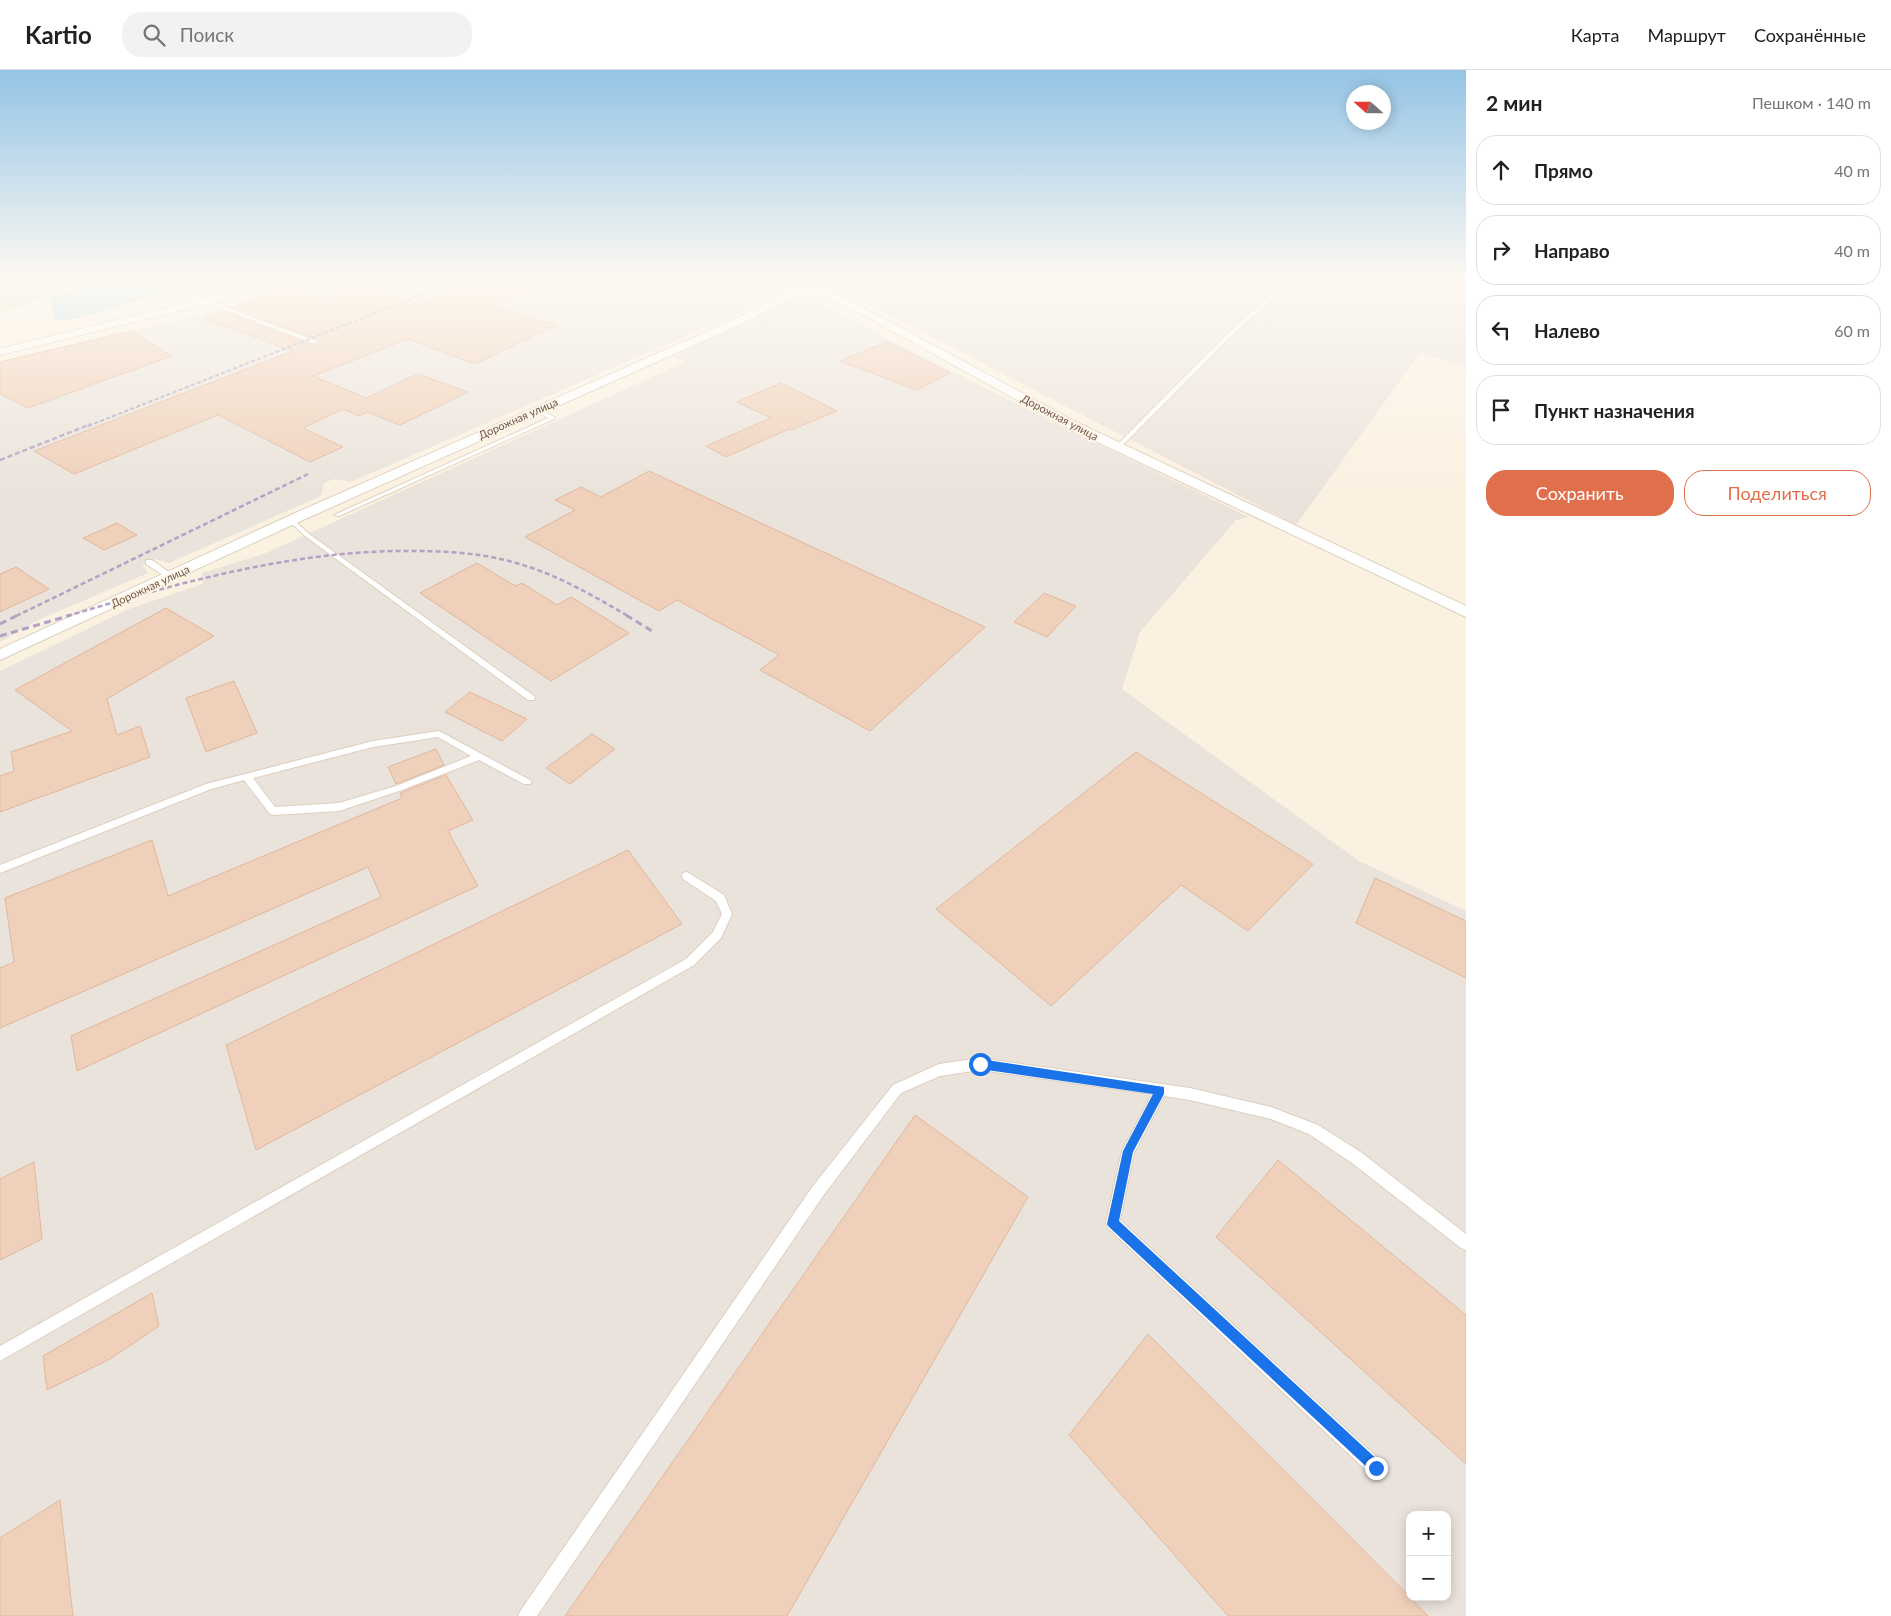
<!DOCTYPE html>
<html lang="ru">
<head>
<meta charset="utf-8">
<style>
  :root { --surface:#fff; --page:#f2f2f2; --text:#202124; --muted:#757577; --line:#e0e0e0; --accent:#e06f4b }
  body { margin:0; font-family:Lato,sans-serif; background:var(--page); color:var(--text) }
  .controls { position:absolute; right:15px; bottom:15px; display:grid; overflow:hidden; border-radius:10px; box-shadow:0 2px 12px #0003 }
  .controls button { width:45px; height:45px; display:grid; place-items:center; padding:0; border:0; border-bottom:1px solid var(--line); background:var(--surface); color:var(--text); font:25px sans-serif }
  .compass { position:absolute; left:1346px; top:15px; width:45px; height:45px; border-radius:50%; background:var(--surface); box-shadow:0 2px 12px #0003; rotate:291deg }
  .stop { position:absolute; width:15px; height:15px; margin:-11px; border:4px solid #1a73e8; border-radius:50%; background:#fff }
  .stop.end { background:#1a73e8; border-color:#fff; box-shadow:0 1px 5px #0008 }
  .list { margin:0; padding:0; list-style:none }
  h2 { display:flex; justify-content:space-between; align-items:center; height:65px; margin:0; padding:0 20px; font-size:21px }
  h2 small { font-size:16px; font-weight:400; color:var(--muted) }
  .list li { display:grid; grid-template-columns:32px 1fr auto; gap:15px; align-items:center; box-sizing:border-box; height:70px; margin:0 10px 10px; padding:0 10px; border:1px solid var(--line); border-radius:20px }
  .list b { display:block; font-size:19px; white-space:nowrap }
  .list em { font-size:16px; font-style:normal; color:var(--muted) }
  .actions { display:flex; gap:10px; padding:15px 20px }
  .actions a { flex:1; padding:11px 0; border:1px solid var(--accent); border-radius:20px; text-align:center; font-size:18px; color:var(--accent) }
  .actions .main { background:var(--accent); color:#fff }
  .icon { flex:none; width:28px; height:28px; fill:none; stroke:currentColor; stroke-width:2; stroke-linecap:round; stroke-linejoin:round }
  .map { position:relative; flex:none; width:1466px; height:1546px; overflow:hidden }
  header { display:flex; align-items:center; gap:30px; box-sizing:border-box; height:70px; padding:0 25px; background:var(--surface); border-bottom:1px solid var(--line) }
  header strong { font-size:24px }
  nav { display:flex; gap:28px; margin-inline-start:auto; font-size:18px }
  .search { width:350px; height:45px; background:var(--page); display:flex; align-items:center; gap:12px; box-sizing:border-box; padding:0 18px; border-radius:20px; color:var(--muted); font-size:19px }
  main { display:flex }
  aside { flex:1; background:var(--surface) }
  .map>svg:first-child { display:block }
</style>
</head>
<body>
<header>
<strong>Kartio</strong>
<div class="search"><svg class="icon" aria-label="search" viewBox="0 0 24 24"><circle cx="10" cy="10" r="6"/><path d="M15 15l6 6"/></svg>Поиск</div>
<nav><a>Карта</a><a>Маршрут</a><a>Сохранённые</a></nav>
</header>
<main>
<div class="map">
<svg width="1466" height="1546" viewBox="0 0 1466 1546">
  <rect width="100%" height="100%" fill="#fbf1e1"/>
  <g fill="#eae3dc" fill-rule="evenodd">
    <polygon points="212,209 768,209 789,217 732,246 351,412 334,409 324,413 321,426 169,493 156,489 142,495 148,503 36,551 0,572 0,292 225,239 256,227 207,211"/>
    <polygon points="812,209 1466,209 1466,297 1420,283 1296,455 827,213"/>
    <path d="M 802,226 L 1059,355 L 1249,447 L 1236,450 L 1140,562 L 1122,619 L 1359,791 L 1466,841 L 1466,1546 L 0,1546 L 0,601 L 129,539 L 203,514 L 202,503 L 266,483 L 685,292 L 673,287 ZM 1410,1445 L 1447,1445 L 1447,1527 L 1410,1527 Z"/>
  </g>
  <polygon fill="#d0e7c1" points="0,209 112,209 57,219 25,237 0,242"/>
  <polygon fill="#b7dce3" stroke="#9ecbd4" points="128,209 193,209 198,212 71,249 55,249 52,229 72,219"/>
  <g fill="#efd0ba" stroke="#e1b79b">
    <polygon points="483,209 553,209 489,235 556,255 475,294 408,269 313,306 366,328 418,304 468,322 400,355 367,342 359,346 343,339 303,358 343,377 310,392 218,345 74,404 34,381 293,281 205,249 225,242 311,275 318,273 317,269 231,237 285,218 323,230 359,216 419,234"/>
    <polygon points="130,261 172,286 28,338 0,324 0,292"/>
    <polygon points="887,272 950,303 917,320 840,291"/>
    <polygon points="781,313 837,341 791,360 789,359 726,387 706,376 771,348 737,332"/>
    <polygon points="649,401 985,557 870,661 760,600 779,585 677,530 659,541 525,467 575,440 555,430 581,417 601,427"/>
    <polygon points="117,453 137,465 104,480 83,468"/>
    <polygon points="477,493 515,516 522,513 557,535 571,527 629,563 551,611 420,523"/>
    <polygon points="16,497 49,519 0,542 0,504"/>
    <polygon points="1044,523 1076,536 1047,567 1014,552"/>
    <polygon points="166,538 214,566 107,629 117,665 140,656 150,687 0,742 0,706 14,701 11,682 72,661 15,620"/>
    <polygon points="234,611 257,663 206,682 186,628"/>
    <polygon points="470,622 527,649 502,671 445,642"/>
    <polygon points="592,664 615,679 570,714 546,698"/>
    <polygon points="436,679 444,695 396,714 388,697"/>
    <polygon points="1136,682 1313,794 1248,861 1181,815 1051,936 936,839"/>
    <polygon points="446,705 473,750 448,761 478,816 77,1001 71,966 381,827 368,797 0,958 0,898 14,892 5,828 152,770 168,826 402,728 400,723"/>
    <polygon points="628,780 682,854 256,1080 226,975"/>
    <polygon points="1375,808 1466,851 1466,908 1356,853"/>
    <polygon points="915,1045 1028,1127 787,1546 565,1546"/>
    <polygon points="1278,1090 1466,1245 1466,1394 1216,1167"/>
    <polygon points="34,1092 42,1169 0,1190 0,1109"/>
    <polygon points="152,1223 159,1256 110,1289 47,1320 43,1286"/>
    <polygon points="1148,1264 1410,1527 1428,1546 1228,1546 1069,1365"/>
    <polygon points="60,1430 73,1546 0,1546 0,1468"/>
  </g>
  <g fill="none" stroke-linecap="round" stroke-linejoin="round">
    <g stroke="#decebe" stroke-width="2">
      <g id="service">
        <polygon points="836,209 841,209 813,222 809,221"/>
        <polygon points="1289,209 1293,209 1231,266 1120,378 1116,378 1116,376 1227,264"/>
        <polygon points="207,230 316,271 317,272 312,273 205,232"/>
        <polygon points="536,339 540,339 556,348 339,446 334,445 548,348 536,341"/>
        <polygon points="289,449 293,449 309,464 534,626 535,628 534,630 528,630 305,466 289,451"/>
        <polygon points="146,490 152,490 174,506 173,508 167,508 146,494"/>
        <path d="M 439,661 L 530,710 L 532,712 L 530,714 L 524,714 L 479,690 L 402,720 L 339,741 L 273,745 L 270,744 L 244,710 L 211,719 L 0,803 L 0,795 L 206,714 L 373,671 ZM 438,667 L 471,686 L 396,716 L 339,733 L 275,737 L 253,708 L 373,677 Z"/>
        <polygon points="687,802 724,825 732,844 721,868 694,895 0,1291 0,1276 686,889 713,862 722,844 716,831 683,809 682,806 683,803"/>
        <polygon points="980,988 1190,1018 1271,1037 1318,1055 1362,1083 1466,1164 1466,1180 1461,1178 1352,1093 1309,1064 1271,1049 1190,1030 1164,1026 1134,1083 1120,1150 1382,1392 1384,1398 1382,1404 1376,1406 1370,1404 1108,1158 1106,1153 1122,1081 1152,1024 980,1000 940,1006 901,1023 823,1126 537,1546 518,1546 521,1540 813,1116 893,1015 939,994"/>
      </g>
    </g>
    <g stroke="#decebe" stroke-width="2">
      <g id="minor">
        <polygon points="811,218 830,222 873,243 1076,352 1466,536 1466,547 1068,358 867,247 824,226 811,224 793,226 748,251 303,450 0,590 0,579 293,444 740,247 788,222"/>
        <polygon points="226,223 229,224 229,228 0,285 0,279"/>
      </g>
    </g>
    <use href="#service" fill="#fff" fill-rule="evenodd"/>
    <use href="#minor" fill="#fff" fill-rule="evenodd"/>
    <polyline stroke="#b4a1c3" stroke-width="2" stroke-dasharray="4 2.5" stroke-linecap="butt" points="88,356 462,209"/>
    <g stroke="#b4a1c3" stroke-width="2.5" stroke-dasharray="5 3" stroke-linecap="butt">
      <polyline points="0,390 91,354"/>
      <polyline points="16,546 308,404"/>
      <path d="M 67,546 C 179,513 293,480 411,481 C 446,481 482,483 516,493 C 556,504 592,525 628,546"/>
    </g>
    <g stroke="#b4a1c3" stroke-width="3" stroke-dasharray="7 4.5" stroke-linecap="butt">
      <polyline points="626,545 652,561"/>
      <polyline points="0,554 18,545"/>
      <polyline points="0,566 71,545"/>
    </g>
  </g>
  <linearGradient id="sky" x2="0" y2="1"><stop stop-color="#94c4e6"/><stop offset="0.49" stop-color="#fdf9f2"/><stop offset="1" stop-color="#fdf9f2" stop-opacity="0"/></linearGradient>
  <rect width="1466" height="425" fill="url(#sky)"/>
  <polygon fill="#1a73e8" points="980,989 1164,1017 1164,1024 1133,1082 1119,1151 1381,1393 1383,1398 1381,1402 1376,1404 1372,1402 1109,1157 1107,1154 1123,1081 1153,1024 980,999 975,994"/>
  <g text-anchor="middle" dominant-baseline="central" stroke-width="4" stroke-linejoin="round" paint-order="stroke">
    <g font-size="11" fill="#715849" stroke="#fef5e7">
      <text transform="translate(1060 347) rotate(28)">Дорожная улица</text>
      <text transform="translate(518 348) rotate(-24)">Дорожная улица</text>
      <text transform="translate(150 516) rotate(-25)">Дорожная улица</text>
    </g>
  </g>
</svg>
<div class="controls">
<button>+</button>
<button>−</button>
</div>
<svg class="compass" viewBox="-18 -18 36 36"><path d="M0-13l5 13h-10z" fill="#e53935"/><path d="M0 13l5-13h-10z" fill="#757577"/></svg>
<div class="stop" style="left:980px;top:994px"></div>
<div class="stop end" style="left:1376px;top:1398px"></div>
</div>
<aside>
<h2>2 мин<small>Пешком · 140 m</small></h2>
<ul class="list">
<li><svg class="icon" aria-label="ahead" viewBox="0 0 24 24"><path d="M12 20V5M6 11l6-6 6 6"/></svg><div><b>Прямо</b></div><em>40 m</em></li>
<li><svg class="icon" aria-label="right" viewBox="0 0 24 24"><path d="M7 20v-9h11M14 6l5 5-5 5"/></svg><div><b>Направо</b></div><em>40 m</em></li>
<li><svg class="icon" aria-label="left" viewBox="0 0 24 24"><path d="M17 20v-9H6M10 6l-5 5 5 5"/></svg><div><b>Налево</b></div><em>60 m</em></li>
<li><svg class="icon" aria-label="arrive" viewBox="0 0 24 24"><path d="M6 21V4h12l-3 4 3 4H6"/></svg><div><b>Пункт назначения</b></div></li>
</ul>
<div class="actions"><a class="main">Сохранить</a><a>Поделиться</a></div>
</aside>
</main>
</body>
</html>
